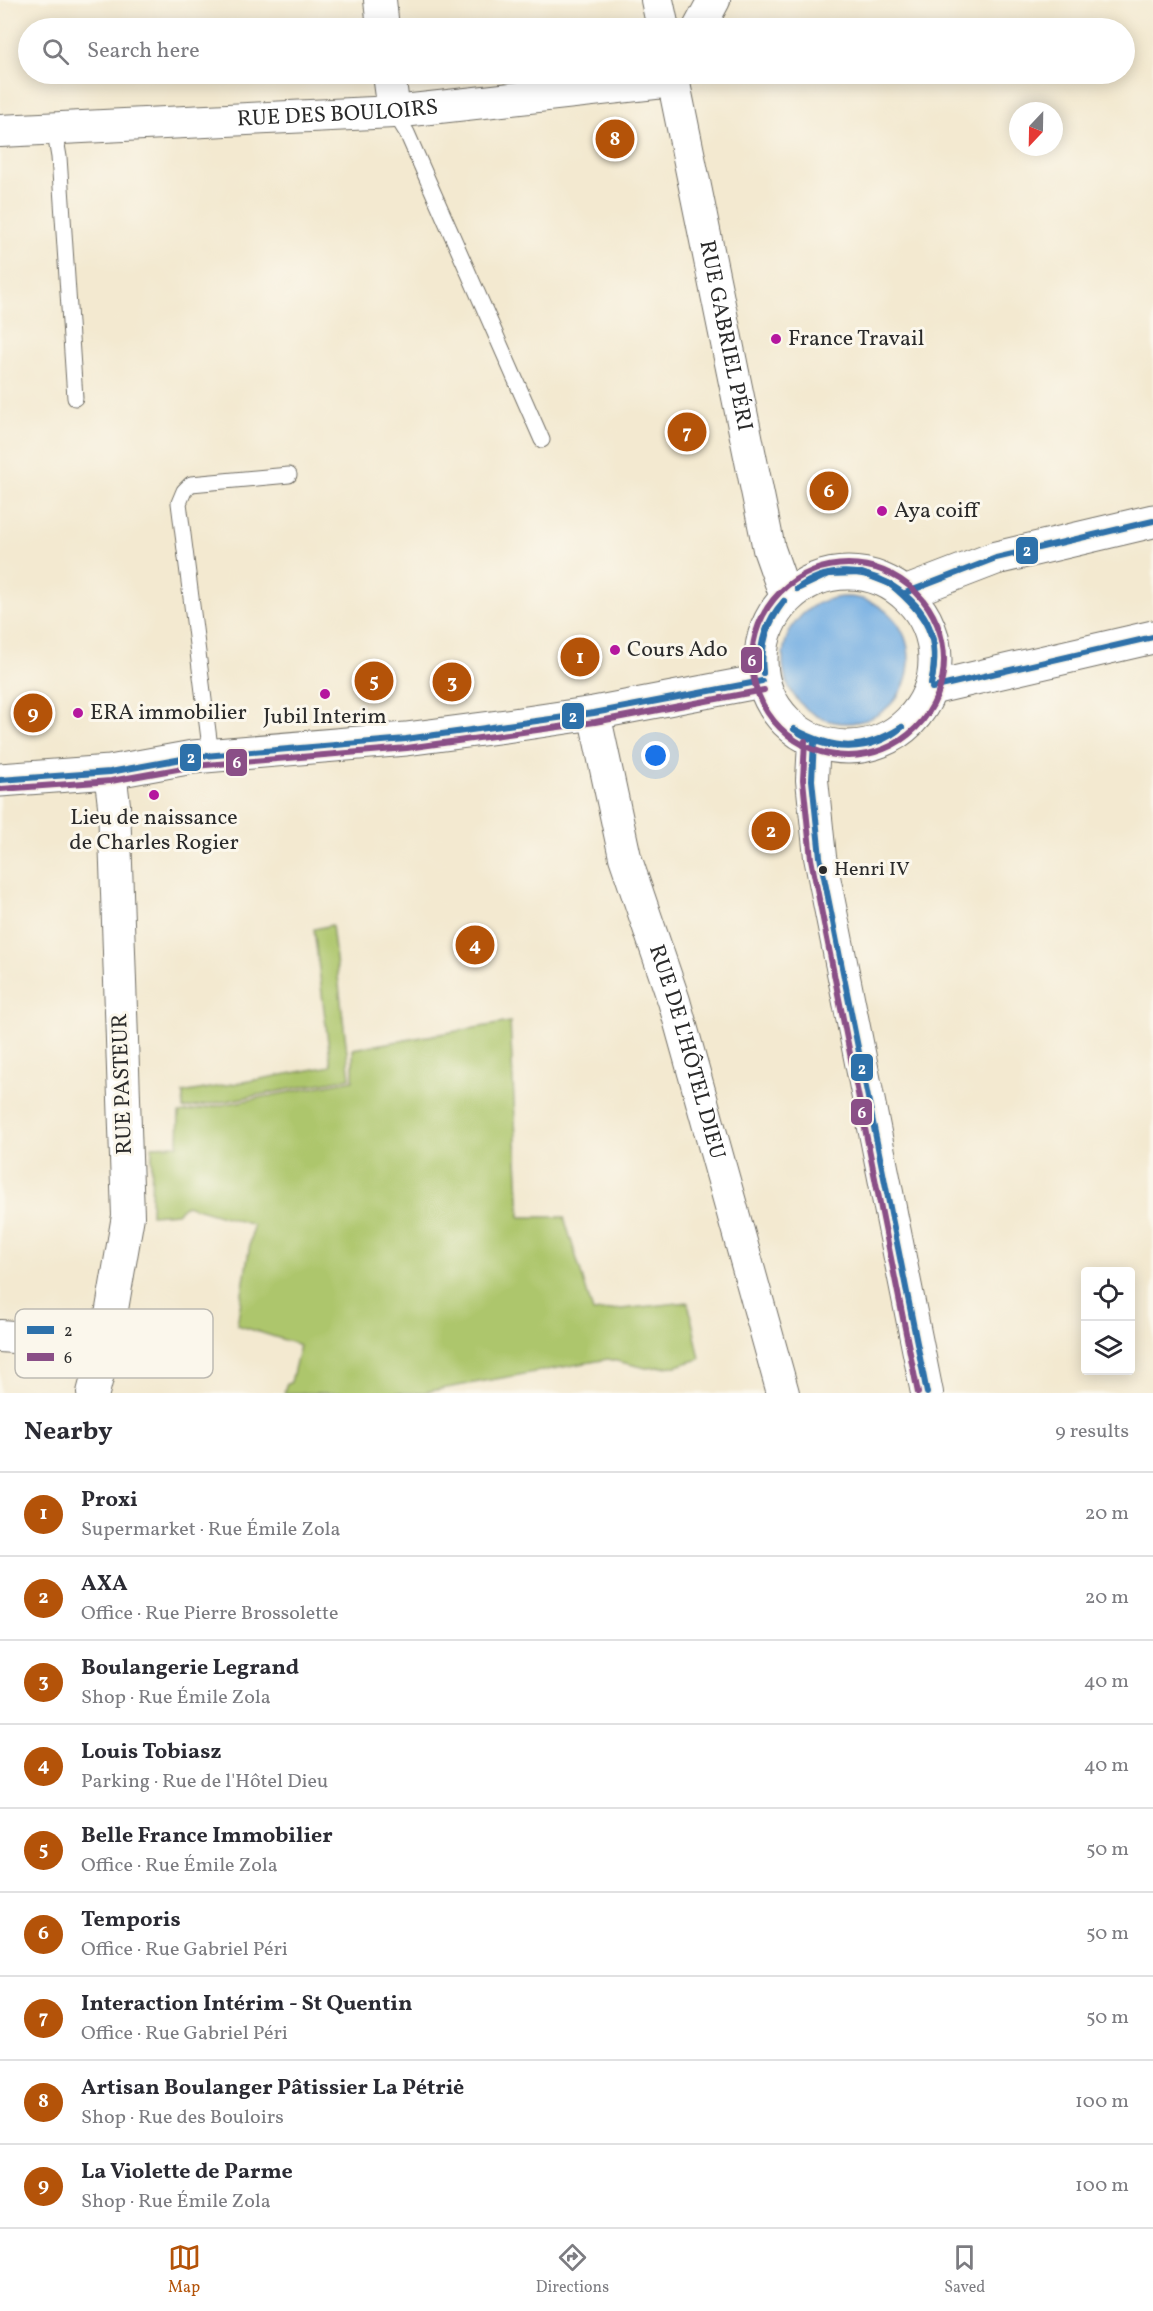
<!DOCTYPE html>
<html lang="en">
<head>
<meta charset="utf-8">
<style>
  :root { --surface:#fff; --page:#f2f2f3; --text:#2b2b33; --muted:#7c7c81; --line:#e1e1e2; --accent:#b45309 }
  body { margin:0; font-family:Vollkorn,serif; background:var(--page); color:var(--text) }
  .controls { position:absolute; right:18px; bottom:18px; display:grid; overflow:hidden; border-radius:6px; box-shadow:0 3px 15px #0003 }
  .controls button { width:54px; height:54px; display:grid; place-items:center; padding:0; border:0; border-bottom:2px solid var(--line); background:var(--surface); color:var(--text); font:30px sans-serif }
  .compass { position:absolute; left:1009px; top:102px; width:54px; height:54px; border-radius:50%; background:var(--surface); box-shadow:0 3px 15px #0003; rotate:202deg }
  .you { position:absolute; left:656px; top:756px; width:21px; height:21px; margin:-15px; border:4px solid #fff; border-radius:50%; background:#1a73e8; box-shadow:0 0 0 9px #1a73e833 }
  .badge { display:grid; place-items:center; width:39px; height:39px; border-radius:50%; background:var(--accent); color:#fff; font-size:20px; font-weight:700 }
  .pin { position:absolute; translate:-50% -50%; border:3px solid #fff; box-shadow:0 2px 6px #0006 }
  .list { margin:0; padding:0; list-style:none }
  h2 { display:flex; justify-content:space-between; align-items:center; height:78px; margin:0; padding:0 24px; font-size:26px }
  h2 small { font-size:20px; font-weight:400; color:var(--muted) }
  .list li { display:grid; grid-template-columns:39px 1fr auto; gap:18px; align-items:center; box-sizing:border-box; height:84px; padding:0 24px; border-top:2px solid var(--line) }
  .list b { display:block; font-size:22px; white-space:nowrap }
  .list p { margin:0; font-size:20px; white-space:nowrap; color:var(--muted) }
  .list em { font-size:20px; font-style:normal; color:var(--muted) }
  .icon { flex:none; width:33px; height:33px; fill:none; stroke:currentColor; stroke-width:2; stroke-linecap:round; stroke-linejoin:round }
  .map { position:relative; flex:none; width:1153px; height:1393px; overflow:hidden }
  .search { position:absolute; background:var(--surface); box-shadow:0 3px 15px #0003; left:18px; right:18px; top:18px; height:66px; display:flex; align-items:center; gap:15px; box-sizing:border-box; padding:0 21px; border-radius:33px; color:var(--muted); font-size:22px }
  .sheet { height:834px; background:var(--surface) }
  nav { display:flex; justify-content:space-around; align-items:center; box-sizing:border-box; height:84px; border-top:2px solid var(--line); background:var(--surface); font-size:16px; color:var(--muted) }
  nav a { display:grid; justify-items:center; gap:3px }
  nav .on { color:var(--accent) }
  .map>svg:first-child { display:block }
</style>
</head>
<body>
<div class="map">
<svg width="1153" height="1393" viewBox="0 0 1153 1393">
  <rect width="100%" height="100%" fill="#fbf7ec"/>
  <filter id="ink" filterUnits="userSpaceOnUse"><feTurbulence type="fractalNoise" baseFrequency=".0167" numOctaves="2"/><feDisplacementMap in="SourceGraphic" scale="12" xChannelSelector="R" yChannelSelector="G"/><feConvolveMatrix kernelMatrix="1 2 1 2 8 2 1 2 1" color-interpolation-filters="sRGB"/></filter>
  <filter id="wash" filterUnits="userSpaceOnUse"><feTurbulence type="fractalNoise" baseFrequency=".008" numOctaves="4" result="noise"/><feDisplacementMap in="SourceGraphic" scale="24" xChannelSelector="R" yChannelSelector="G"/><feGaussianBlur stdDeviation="1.35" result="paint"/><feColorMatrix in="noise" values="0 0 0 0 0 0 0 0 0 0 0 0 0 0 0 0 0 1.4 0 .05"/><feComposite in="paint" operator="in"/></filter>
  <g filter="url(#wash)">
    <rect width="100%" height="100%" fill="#f3e9d0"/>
    <g fill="#adc66c" stroke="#6c784c" stroke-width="1.5">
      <polygon points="332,925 350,1078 183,1109 183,1093 331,1066 314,929"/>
      <polygon points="510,1022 520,1217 564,1217 593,1312 688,1302 700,1359 676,1366 646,1368 608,1359 419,1393 284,1393 286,1385 291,1382 300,1345 237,1325 253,1225 186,1205 177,1213 151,1215 152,1146 178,1145 179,1113 353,1080 353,1049"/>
    </g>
    <circle fill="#70ace2" stroke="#4e6c86" stroke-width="1.5" cx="846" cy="660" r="63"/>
  </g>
  <g filter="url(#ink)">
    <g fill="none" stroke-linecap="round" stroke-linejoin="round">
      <g stroke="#716e65" stroke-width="17">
        <g id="lane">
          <polyline points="394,112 407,133 542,440"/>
          <polyline points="54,128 59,157 75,398"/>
          <polyline points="211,755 179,503 184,491 191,484 289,475"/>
        </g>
      </g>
      <g stroke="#716e65" stroke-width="34">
        <g id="street">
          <polyline points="380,0 383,28"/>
          <polyline points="657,0 663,28"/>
          <polyline points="699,28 714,0"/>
          <polyline points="389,74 394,112"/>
          <path id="s1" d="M 672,74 L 769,549 L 786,597"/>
          <path id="s2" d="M 0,131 L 394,112 L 673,81 L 677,74"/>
          <path id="s3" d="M 594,713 L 625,857 L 674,1001 L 783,1393"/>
          <polyline points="814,741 812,780 820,857 927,1393"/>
          <polyline points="0,1336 106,1344"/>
          <polyline points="93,1393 106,1344 128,1216 114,805 110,772"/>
        </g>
      </g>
      <g stroke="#716e65" stroke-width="35">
        <g id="secondary">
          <circle cx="848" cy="660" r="87"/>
          <polyline points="905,593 996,558 1153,521"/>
          <polyline points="932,688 1153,637"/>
          <polyline points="0,780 110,772 193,757 406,739 506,726 594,713 762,681"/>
        </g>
      </g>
      <use href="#lane" stroke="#fff" stroke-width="15"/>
      <use href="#street" stroke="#fff" stroke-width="32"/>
      <use href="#secondary" stroke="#fff" stroke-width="33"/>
      <g stroke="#fbf7ec" stroke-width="10">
        <g id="bus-1">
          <path d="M 891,585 C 930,609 941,640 931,684"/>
          <path d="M 891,585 C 926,614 941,637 931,684"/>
          <path d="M 797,589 C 824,567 861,568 890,584"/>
          <polyline points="797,589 829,574 862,573 890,584"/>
          <polyline points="905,593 996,558 1153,521"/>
          <path d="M 763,673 C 756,648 767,619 784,601"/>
          <path d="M 763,673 C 760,645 767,624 784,601"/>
          <polyline points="932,688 1153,637"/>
          <path d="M 794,729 C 836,751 861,752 902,727"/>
          <path d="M 794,729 C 826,753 872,753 902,727"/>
          <polyline points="814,741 812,780 820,857 927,1393"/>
          <polyline points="0,780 110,772 193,757 406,739 594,713 762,681"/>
        </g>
      </g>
      <g stroke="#fbf7ec" stroke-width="10">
        <g id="bus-2">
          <circle cx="848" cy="660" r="96"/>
          <polyline points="805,741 803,780 811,859 918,1393"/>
          <polyline points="1,789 111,781 194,766 407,748 595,722 764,690"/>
        </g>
      </g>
      <use href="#bus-1" stroke="#2d71aa" stroke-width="6"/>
      <use href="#bus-2" stroke="#8a4f87" stroke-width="6"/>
    </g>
  </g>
  <g fill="#b5179e" stroke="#fbf7ec" stroke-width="2">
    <circle cx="776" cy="339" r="6"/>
    <circle cx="882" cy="511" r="6"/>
    <circle cx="615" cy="650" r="6"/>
    <circle cx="325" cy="694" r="6"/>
    <circle cx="78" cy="713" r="6"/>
    <circle cx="154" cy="795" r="6"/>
  </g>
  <circle fill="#2b2b2b" stroke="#fbf7ec" stroke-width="2" cx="823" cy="870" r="5"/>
  <g text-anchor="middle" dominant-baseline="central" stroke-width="6" stroke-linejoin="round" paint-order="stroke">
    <g font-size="20" fill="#2b2b2b" stroke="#fbf7ec" text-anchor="start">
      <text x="834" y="870">Henri IV</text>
    </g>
    <g font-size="22" fill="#2b2b2b" stroke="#fbf7ec">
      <text stroke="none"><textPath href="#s2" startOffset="338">RUE DES BOULOIRS</textPath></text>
      <text stroke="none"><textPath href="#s1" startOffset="267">RUE GABRIEL PÉRI</textPath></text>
      <text stroke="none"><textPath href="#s3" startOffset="352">RUE DE L'HÔTEL DIEU</textPath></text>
      <text transform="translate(123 1084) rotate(-92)">RUE PASTEUR</text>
    </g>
    <g font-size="22" fill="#2b2b2b" stroke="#fbf7ec" text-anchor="start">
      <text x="788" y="339">France Travail</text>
      <text x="894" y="511">Aya coiff</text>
      <text x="627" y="650">Cours Ado</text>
      <text x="90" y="713">ERA immobilier</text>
      <text x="325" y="717" text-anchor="middle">Jubil Interim</text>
      <text x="154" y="818" text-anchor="middle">Lieu de naissance<tspan x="154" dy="25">de Charles Rogier</tspan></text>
    </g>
  </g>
  <rect x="15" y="1309" width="198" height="69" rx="9" fill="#fbf7ec" stroke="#bdbab2" stroke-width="1.5"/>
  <rect x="27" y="1326" width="27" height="8" fill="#2d71aa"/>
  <rect x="27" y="1353" width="27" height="8" fill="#8a4f87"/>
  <g font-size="16" fill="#2b2b2b">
    <text x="64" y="1336">2</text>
    <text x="64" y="1363">6</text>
  </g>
  <g stroke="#fbf7ec" stroke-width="2">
    <rect x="1015" y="536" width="24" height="29" rx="6" fill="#2d71aa"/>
    <rect x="740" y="646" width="23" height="28" rx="6" fill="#8a4f87"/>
    <rect x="561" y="702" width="24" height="28" rx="6" fill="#2d71aa"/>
    <rect x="179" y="743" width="23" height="29" rx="6" fill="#2d71aa"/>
    <rect x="225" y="748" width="23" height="29" rx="6" fill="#8a4f87"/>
    <rect x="850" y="1053" width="24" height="29" rx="6" fill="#2d71aa"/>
    <rect x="850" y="1098" width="23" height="28" rx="6" fill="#8a4f87"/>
  </g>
  <g font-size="16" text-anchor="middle" font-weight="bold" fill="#fff">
    <text x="1027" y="556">2</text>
    <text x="752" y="666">6</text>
    <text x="573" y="722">2</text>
    <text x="191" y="763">2</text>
    <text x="237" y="768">6</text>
    <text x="862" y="1074">2</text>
    <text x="862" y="1118">6</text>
  </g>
</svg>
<div class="controls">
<button><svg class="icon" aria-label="locate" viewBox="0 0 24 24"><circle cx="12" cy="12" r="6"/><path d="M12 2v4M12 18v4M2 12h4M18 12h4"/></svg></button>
<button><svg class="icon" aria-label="layers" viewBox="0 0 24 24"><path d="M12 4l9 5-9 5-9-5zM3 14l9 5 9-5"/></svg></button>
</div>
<svg class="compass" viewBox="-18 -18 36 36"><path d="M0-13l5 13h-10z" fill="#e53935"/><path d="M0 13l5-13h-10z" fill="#7c7c81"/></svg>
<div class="you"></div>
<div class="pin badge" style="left:580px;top:657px">1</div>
<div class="pin badge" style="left:771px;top:831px">2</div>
<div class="pin badge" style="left:452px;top:682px">3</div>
<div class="pin badge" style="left:475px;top:945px">4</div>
<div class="pin badge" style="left:374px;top:681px">5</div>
<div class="pin badge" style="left:829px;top:491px">6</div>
<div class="pin badge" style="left:687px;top:432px">7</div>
<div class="pin badge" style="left:615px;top:139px">8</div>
<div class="pin badge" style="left:33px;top:713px">9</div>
<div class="search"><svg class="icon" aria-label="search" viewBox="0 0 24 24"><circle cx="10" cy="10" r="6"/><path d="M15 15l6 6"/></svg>Search here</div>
</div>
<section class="sheet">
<h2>Nearby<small>9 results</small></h2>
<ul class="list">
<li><span class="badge">1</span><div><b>Proxi</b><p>Supermarket · Rue Émile Zola</p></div><em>20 m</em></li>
<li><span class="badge">2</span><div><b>AXA</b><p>Office · Rue Pierre Brossolette</p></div><em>20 m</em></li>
<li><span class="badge">3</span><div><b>Boulangerie Legrand</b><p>Shop · Rue Émile Zola</p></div><em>40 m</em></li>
<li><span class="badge">4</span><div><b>Louis Tobiasz</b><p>Parking · Rue de l'Hôtel Dieu</p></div><em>40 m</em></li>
<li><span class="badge">5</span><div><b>Belle France Immobilier</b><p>Office · Rue Émile Zola</p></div><em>50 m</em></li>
<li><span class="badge">6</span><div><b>Temporis</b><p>Office · Rue Gabriel Péri</p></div><em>50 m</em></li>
<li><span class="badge">7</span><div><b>Interaction Intérim - St Quentin</b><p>Office · Rue Gabriel Péri</p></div><em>50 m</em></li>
<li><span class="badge">8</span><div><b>Artisan Boulanger Pâtissier La Pétriė</b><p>Shop · Rue des Bouloirs</p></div><em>100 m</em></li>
<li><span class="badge">9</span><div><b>La Violette de Parme</b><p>Shop · Rue Émile Zola</p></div><em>100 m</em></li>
</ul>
</section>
<nav>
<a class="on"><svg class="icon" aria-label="map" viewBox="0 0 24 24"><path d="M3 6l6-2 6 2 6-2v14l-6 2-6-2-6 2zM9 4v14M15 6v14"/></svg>Map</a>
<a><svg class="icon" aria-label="directions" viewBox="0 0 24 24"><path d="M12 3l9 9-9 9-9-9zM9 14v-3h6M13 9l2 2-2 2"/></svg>Directions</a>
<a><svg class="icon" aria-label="saved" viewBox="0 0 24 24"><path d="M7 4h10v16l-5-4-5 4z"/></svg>Saved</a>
</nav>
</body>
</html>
